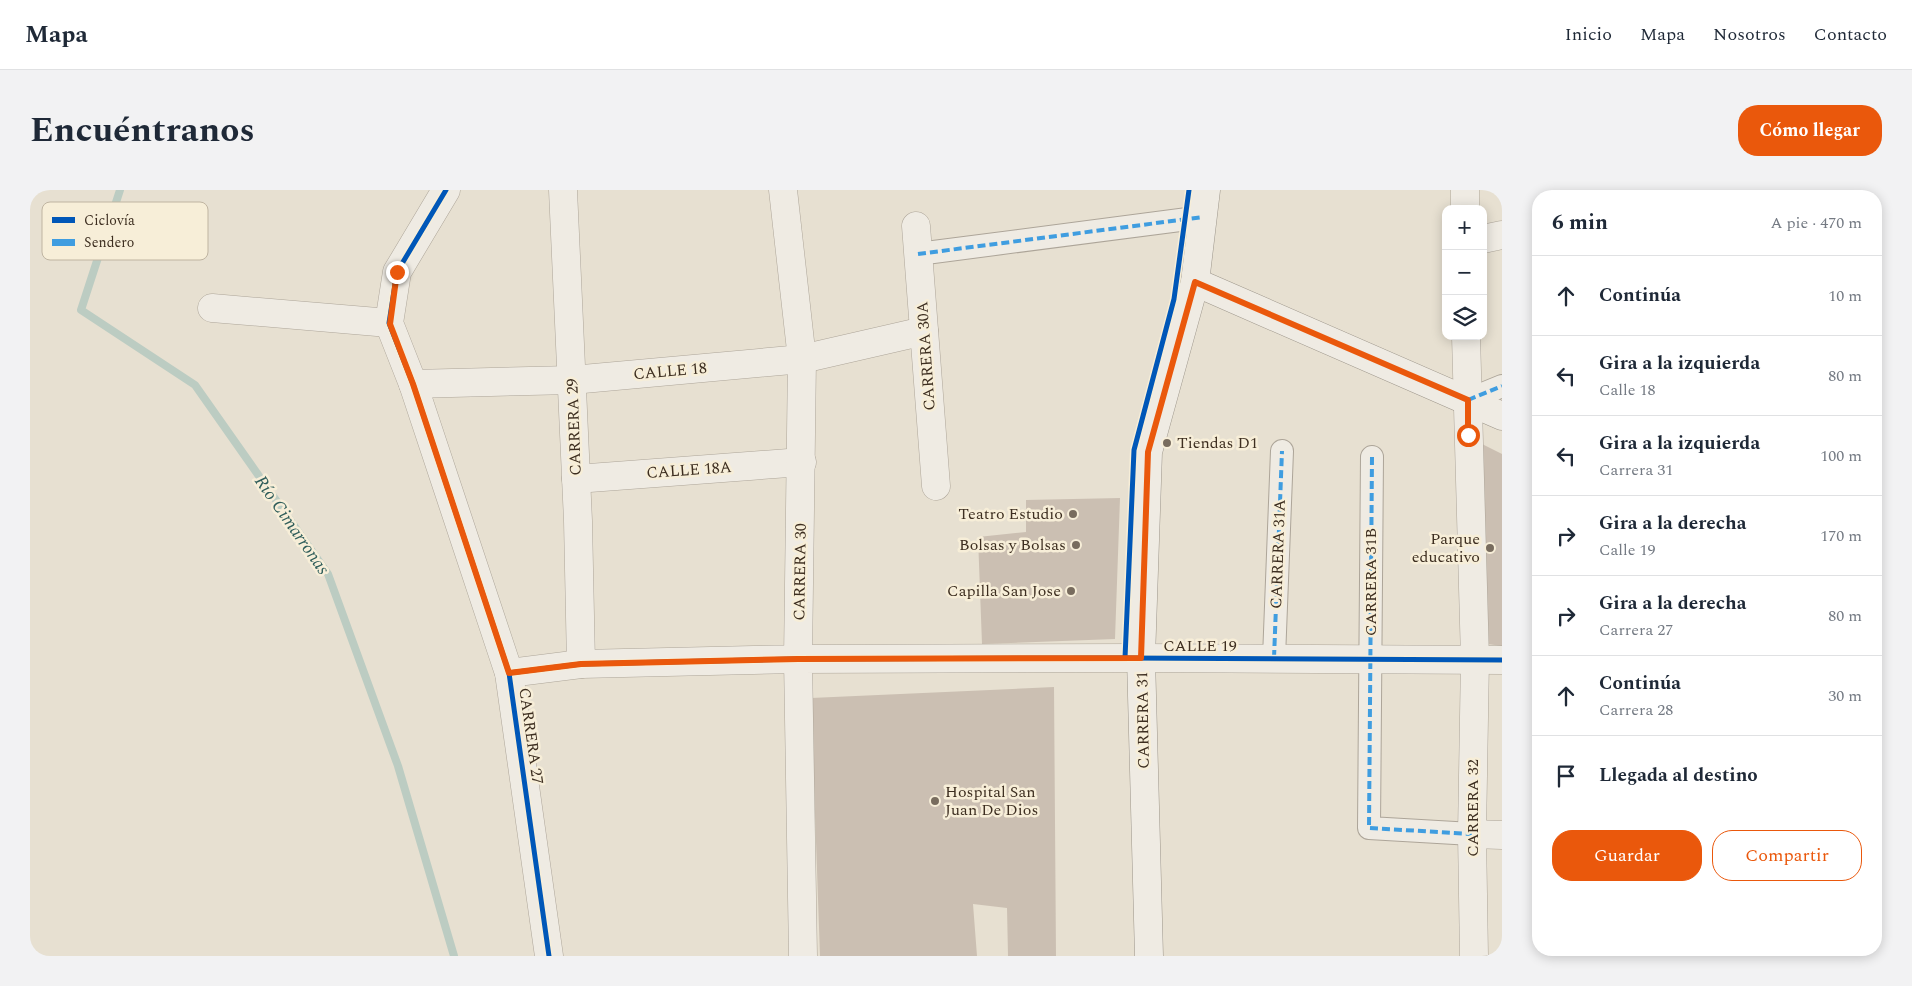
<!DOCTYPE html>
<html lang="es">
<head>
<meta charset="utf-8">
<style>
  :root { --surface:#fff; --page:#f2f2f3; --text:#1f2937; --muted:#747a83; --line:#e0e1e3; --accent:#ea580c }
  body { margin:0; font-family:Spectral,serif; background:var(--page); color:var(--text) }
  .controls { position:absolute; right:15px; top:15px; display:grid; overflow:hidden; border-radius:10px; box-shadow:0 2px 12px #0003 }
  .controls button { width:45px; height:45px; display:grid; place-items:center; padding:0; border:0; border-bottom:1px solid var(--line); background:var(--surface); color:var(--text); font:25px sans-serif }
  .stop { position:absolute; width:15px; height:15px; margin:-11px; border:4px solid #ea580c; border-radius:50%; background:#fff }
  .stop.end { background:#ea580c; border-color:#fff; box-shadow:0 1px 5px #0008 }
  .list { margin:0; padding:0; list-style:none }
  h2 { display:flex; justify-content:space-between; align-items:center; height:65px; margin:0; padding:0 20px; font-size:21px }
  h2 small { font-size:16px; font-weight:400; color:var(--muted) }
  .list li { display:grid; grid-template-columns:32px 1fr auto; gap:15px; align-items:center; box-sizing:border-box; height:80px; padding:0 20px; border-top:1px solid var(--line) }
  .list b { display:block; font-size:19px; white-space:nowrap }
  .list p { margin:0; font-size:16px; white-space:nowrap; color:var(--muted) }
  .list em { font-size:16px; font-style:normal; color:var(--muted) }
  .actions { display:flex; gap:10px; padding:15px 20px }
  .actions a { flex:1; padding:11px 0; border:1px solid var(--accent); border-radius:20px; text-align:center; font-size:18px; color:var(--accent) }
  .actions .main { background:var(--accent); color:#fff }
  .icon { flex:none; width:28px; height:28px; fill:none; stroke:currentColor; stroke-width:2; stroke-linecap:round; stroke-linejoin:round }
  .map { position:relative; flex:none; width:1472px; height:766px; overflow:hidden; border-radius:20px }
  header { display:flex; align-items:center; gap:30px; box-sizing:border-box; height:70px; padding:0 25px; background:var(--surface); border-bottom:1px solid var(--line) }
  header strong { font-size:24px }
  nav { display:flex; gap:28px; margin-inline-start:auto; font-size:18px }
  .intro { display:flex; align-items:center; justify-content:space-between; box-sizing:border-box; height:120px; padding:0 30px }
  h1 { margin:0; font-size:35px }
  .button { padding:12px 22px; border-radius:20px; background:var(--accent); color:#fff; font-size:18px; font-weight:700 }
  main { display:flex; gap:30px; padding:0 30px }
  aside { flex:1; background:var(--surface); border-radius:20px; box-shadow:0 2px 12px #0003 }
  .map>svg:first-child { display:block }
</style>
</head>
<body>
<header>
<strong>Mapa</strong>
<nav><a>Inicio</a><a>Mapa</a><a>Nosotros</a><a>Contacto</a></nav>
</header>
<div class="intro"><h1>Encuéntranos</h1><a class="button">Cómo llegar</a></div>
<main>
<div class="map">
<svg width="1472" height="766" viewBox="0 0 1472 766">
  <rect width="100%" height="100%" fill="#e7e0d1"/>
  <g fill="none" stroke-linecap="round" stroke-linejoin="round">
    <polyline stroke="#bcccc2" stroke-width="8" points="90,0 51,120 165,195 298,384 368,576 424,766"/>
  </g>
  <g fill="#cbbfb2">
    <polygon points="1446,251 1472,264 1472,456 1450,453"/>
    <polygon points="1090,308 1085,449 952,454 948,347 996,342 996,310"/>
    <polygon points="1024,497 1026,766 978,766 977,718 943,714 947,766 790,766 781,508"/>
  </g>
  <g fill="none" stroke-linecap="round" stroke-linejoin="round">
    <g stroke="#ada599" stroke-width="24">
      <g id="pedestrian">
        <polyline points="888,64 1173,27"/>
        <polyline points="1438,210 1472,196"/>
        <polyline points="1342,267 1339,638 1442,644"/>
        <polyline points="1244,468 1252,261"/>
      </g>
    </g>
    <g stroke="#ada599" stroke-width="29">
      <g id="minor">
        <polyline points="416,0 367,82 359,133 383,194 479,483 519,766"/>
        <polyline points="533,0 548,331 551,474"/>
        <polyline points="1435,19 1435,0"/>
        <polyline points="886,36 906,296"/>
        <polyline points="1453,49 1472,45"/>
        <polyline points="182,118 359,133"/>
        <polyline points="1436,146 1445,469 1442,644 1444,766"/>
        <polyline points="383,194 542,190 772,169 894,141"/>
        <polyline points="546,289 772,272"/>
        <polyline points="1111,468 1472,470"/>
        <polyline points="479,483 551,474 768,469 772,169 753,0"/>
        <polyline points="1442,644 1472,645"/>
      </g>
    </g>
    <g stroke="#ada599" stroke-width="29">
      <polyline id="tertiary" points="773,766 768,469 1111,468"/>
    </g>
    <g stroke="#9c958a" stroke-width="29">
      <g id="secondary">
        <polyline points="1165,92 1472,226"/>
        <polyline points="1119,766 1111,468 1118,262 1165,92 1176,0"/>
      </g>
    </g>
    <use href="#pedestrian" stroke="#efebe3" stroke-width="22"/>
    <use href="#minor" stroke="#efebe3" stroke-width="28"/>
    <use href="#tertiary" stroke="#efebe3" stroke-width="28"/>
    <use href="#secondary" stroke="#efebe3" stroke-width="28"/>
    <g stroke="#3f9de0" stroke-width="4" stroke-dasharray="8 4" stroke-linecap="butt">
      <polyline points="888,64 1173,27"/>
      <polyline points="1438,210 1472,196"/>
      <polyline points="1342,267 1339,638 1442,644"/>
      <polyline points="1244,468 1252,261"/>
    </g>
    <g stroke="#f7eed8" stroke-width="8">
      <g id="cycleway">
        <polyline points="416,0 367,82 359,133 383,194 479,483 519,766"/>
        <polyline points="1095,468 1104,260 1144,109 1159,0"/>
        <polyline points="479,483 551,474 768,469 1095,468 1472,470"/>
      </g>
    </g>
    <use href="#cycleway" stroke="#0057b8" stroke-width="5"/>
  </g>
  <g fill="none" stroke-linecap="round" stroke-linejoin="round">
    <polyline stroke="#ea580c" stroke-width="6" points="367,82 360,134 383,194 479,483 551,474 768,469 1111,468 1118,262 1165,92 1438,210 1438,245"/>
  </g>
  <g fill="#786c5e" stroke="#f7eed8" stroke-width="2">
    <circle cx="1137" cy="253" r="5"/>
    <circle cx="1043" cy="324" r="5"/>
    <circle cx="1046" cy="355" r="5"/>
    <circle cx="1460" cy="358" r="5"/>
    <circle cx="1041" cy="401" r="5"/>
    <circle cx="905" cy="611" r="5"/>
  </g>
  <g text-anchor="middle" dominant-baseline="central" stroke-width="5" stroke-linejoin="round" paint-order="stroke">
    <g font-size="16" fill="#3d2e20" stroke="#f7eed8">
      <text transform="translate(896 166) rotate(-94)">CARRERA 30A</text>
      <text transform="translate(640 181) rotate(-5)">CALLE 18</text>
      <text transform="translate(544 237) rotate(-92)">CARRERA 29</text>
      <text transform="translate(659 280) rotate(-4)">CALLE 18A</text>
      <text transform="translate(1248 364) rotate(-88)">CARRERA 31A</text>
      <text transform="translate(770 382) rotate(-89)">CARRERA 30</text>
      <text transform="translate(1341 392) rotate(-90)">CARRERA 31B</text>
      <text x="1170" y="456">CALLE 19</text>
      <text transform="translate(1113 530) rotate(-91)">CARRERA 31</text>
      <text transform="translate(501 546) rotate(82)">CARRERA 27</text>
      <text transform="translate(1443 618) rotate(-90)">CARRERA 32</text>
    </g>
    <g font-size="16" fill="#3d2e20" stroke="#f7eed8" text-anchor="end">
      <text x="1147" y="253" text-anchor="start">Tiendas D1</text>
      <text x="1033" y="324">Teatro Estudio</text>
      <text x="1450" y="349">Parque<tspan x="1450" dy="18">educativo</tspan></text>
      <text x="1036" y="355">Bolsas y Bolsas</text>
      <text x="1031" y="401">Capilla San Jose</text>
      <text x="915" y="602" text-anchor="start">Hospital San<tspan x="915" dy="18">Juan De Dios</tspan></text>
    </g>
    <g font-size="18" font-style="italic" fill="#2f5d5a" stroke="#f7eed8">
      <text transform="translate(262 335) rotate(55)">Río Cimarronas</text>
    </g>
  </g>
  <rect x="12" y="12" width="166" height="58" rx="8" fill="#f7eed8" stroke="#bfb4a1" stroke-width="1"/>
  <rect x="22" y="27" width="23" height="6" fill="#0057b8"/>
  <rect x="22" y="49" width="23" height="7" fill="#3f9de0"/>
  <g font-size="14" fill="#3d2e20">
    <text x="54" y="35">Ciclovía</text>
    <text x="54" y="57">Sendero</text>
  </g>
</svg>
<div class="controls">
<button>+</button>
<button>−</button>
<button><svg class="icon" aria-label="layers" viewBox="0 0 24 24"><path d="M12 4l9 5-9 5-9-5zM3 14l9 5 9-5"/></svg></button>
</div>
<div class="stop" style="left:1438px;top:245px"></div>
<div class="stop end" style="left:367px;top:82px"></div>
</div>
<aside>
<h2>6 min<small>A pie · 470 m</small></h2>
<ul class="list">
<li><svg class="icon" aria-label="ahead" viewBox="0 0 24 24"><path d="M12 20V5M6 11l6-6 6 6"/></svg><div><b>Continúa</b></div><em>10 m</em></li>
<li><svg class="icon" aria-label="left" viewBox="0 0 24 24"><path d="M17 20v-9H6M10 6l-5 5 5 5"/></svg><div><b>Gira a la izquierda</b><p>Calle 18</p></div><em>80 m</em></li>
<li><svg class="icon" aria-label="left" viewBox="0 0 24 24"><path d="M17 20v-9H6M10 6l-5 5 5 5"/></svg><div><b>Gira a la izquierda</b><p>Carrera 31</p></div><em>100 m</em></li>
<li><svg class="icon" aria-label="right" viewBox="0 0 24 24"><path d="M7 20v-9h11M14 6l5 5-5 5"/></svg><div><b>Gira a la derecha</b><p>Calle 19</p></div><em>170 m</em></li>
<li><svg class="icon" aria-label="right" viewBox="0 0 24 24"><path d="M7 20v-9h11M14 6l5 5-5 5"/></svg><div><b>Gira a la derecha</b><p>Carrera 27</p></div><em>80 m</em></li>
<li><svg class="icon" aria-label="ahead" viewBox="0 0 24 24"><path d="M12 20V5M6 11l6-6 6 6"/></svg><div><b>Continúa</b><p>Carrera 28</p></div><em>30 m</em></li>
<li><svg class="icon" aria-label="arrive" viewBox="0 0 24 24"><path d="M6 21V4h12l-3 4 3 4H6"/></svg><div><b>Llegada al destino</b></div></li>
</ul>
<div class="actions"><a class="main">Guardar</a><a>Compartir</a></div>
</aside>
</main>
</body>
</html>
